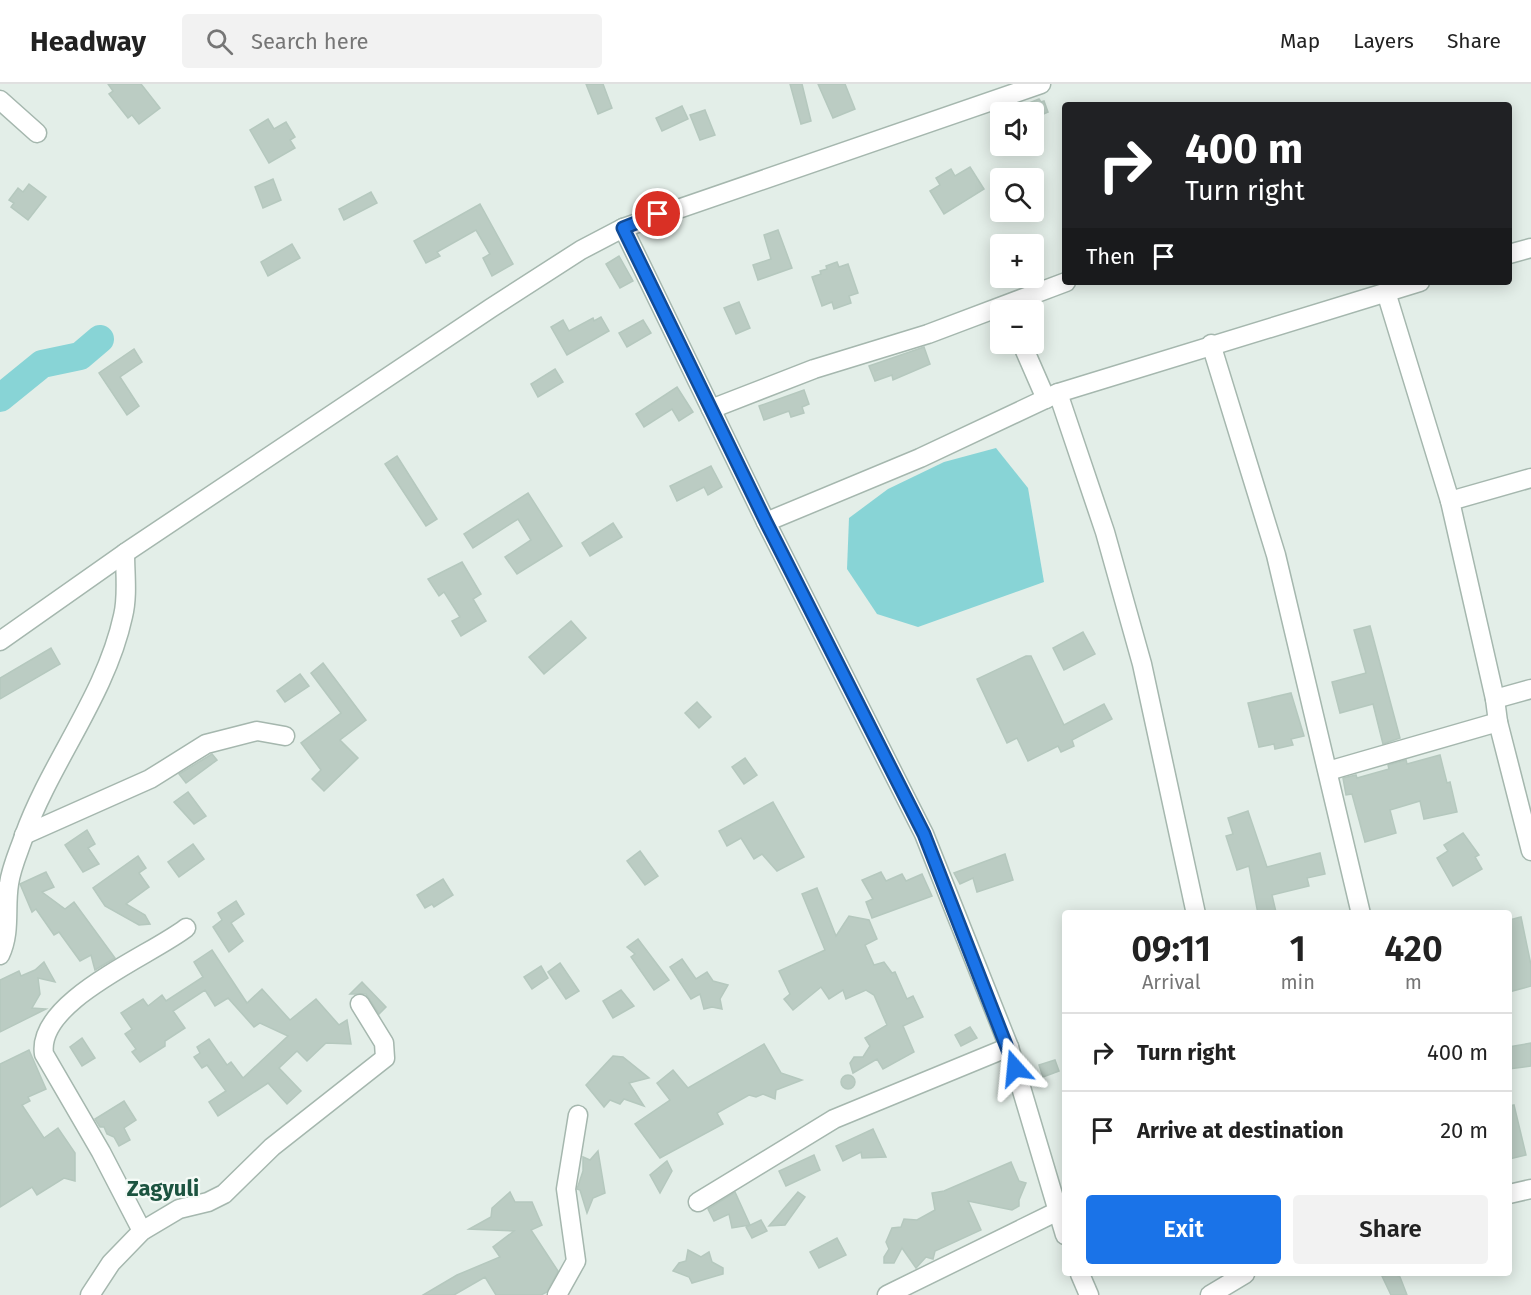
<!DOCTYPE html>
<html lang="en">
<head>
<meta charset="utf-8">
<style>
  body { margin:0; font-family:"Fira Sans",sans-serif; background:#f2f2f2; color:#222; height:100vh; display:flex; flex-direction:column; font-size:22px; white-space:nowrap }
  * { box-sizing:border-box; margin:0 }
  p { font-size:20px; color:#767676 }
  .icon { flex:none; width:33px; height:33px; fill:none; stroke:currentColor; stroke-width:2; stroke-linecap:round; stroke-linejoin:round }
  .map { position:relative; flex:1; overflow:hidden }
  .sheet { position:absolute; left:1062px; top:826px; width:450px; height:366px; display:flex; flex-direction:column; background:#fff; border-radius:6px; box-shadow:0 3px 15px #0003 }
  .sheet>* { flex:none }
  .top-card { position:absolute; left:1062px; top:18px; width:450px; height:183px; border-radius:6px; box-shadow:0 3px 15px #0003; background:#202124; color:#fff; overflow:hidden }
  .controls { position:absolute; left:990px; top:18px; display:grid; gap:12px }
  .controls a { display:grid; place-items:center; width:54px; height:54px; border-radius:6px; background:#fff; box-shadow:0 3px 15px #0003; font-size:30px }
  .pin { position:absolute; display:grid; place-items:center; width:51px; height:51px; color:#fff; margin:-26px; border:3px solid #fff; border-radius:50%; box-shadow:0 2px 6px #0007 }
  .me { position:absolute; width:66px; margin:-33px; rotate:342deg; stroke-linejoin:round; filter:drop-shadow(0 0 4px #0008) }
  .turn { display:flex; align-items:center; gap:21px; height:126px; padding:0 24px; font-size:27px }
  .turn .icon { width:78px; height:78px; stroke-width:2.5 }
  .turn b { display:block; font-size:42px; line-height:51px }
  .then { display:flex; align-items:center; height:57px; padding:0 24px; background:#0003; gap:12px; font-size:22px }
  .eta { display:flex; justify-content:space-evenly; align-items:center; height:102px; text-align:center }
  .eta b { font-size:36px; font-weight:600; line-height:42px }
  .button { display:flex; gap:12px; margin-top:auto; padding:12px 24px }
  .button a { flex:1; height:69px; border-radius:6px; background:#1a73e8; color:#fff; font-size:24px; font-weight:600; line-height:69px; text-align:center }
  .button a+a { background:#f2f2f2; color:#222 }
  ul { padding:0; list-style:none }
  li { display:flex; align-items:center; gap:18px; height:78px; padding:0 24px; border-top:2px solid #e0e0e0 }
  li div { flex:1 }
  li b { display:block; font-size:22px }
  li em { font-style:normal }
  header { display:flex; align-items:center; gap:36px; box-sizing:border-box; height:84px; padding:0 30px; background:#fff; border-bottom:2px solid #e0e0e0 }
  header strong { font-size:28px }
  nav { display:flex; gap:33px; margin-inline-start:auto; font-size:21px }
  .search { width:420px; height:54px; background:#f2f2f2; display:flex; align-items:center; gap:15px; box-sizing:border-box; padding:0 21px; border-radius:6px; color:#767676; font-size:22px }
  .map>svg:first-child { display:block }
  .water { fill:#88d4d6 }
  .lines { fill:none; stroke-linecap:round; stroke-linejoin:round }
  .river { stroke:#88d4d6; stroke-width:28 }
  .building { fill:#bbccc3; stroke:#b5c8be; stroke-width:1.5 }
  .minor-casing { stroke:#a5b7ae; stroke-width:21 }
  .minor { stroke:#fff; stroke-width:18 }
  .route-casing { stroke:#114b97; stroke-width:15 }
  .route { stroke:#1a73e8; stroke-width:10 }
  .labels { text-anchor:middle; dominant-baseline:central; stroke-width:4.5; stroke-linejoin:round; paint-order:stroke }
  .district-label { font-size:22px; font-weight:bold; fill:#1c5440; stroke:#f4faf6 }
</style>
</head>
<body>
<header>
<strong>Headway</strong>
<div class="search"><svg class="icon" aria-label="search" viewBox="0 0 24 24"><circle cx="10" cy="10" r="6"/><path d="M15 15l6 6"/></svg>Search here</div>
<nav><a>Map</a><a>Layers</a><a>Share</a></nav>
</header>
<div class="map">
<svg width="1531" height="1211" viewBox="0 0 1531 1211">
  <rect width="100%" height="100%" fill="#e3eee8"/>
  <polygon class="water" points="996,364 1028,404 1044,498 918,543 877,530 847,485 849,434 888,405 944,378"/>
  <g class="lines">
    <polyline class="river" points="0,314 42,280 80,272 100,255"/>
  </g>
  <g class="building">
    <polygon points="108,0 141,0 160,24 139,40 132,31 128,34 109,10 113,7"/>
    <polygon points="586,0 603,0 612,24 598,30"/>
    <polygon points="790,0 802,0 811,37 801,40"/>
    <polygon points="818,0 845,0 855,25 833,34"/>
    <polygon points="1039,15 1041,18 1044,17 1048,28 1034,34 1034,28 1007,28"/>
    <polygon points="682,22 688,35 662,47 656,34"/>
    <polygon points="705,26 715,51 700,56 690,31"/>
    <polygon points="268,35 274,45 286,38 295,53 290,56 295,64 269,79 250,46"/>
    <polygon points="970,83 984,105 944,130 930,107 940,101 936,94 951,85 955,92"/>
    <polygon points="273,95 281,116 263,124 255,103"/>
    <polygon points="29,100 46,113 28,136 11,123 14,119 9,116 18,104 23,108"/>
    <polygon points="371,108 377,119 344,136 339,125"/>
    <polygon points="480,120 513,180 492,192 483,174 490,170 476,146 437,168 440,172 426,179 414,157"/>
    <polygon points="778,146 792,184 758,196 753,181 771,175 764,151"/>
    <polygon points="292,160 300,174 268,192 261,178"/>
    <polygon points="619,172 633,197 620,204 606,180"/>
    <polygon points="837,178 839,183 848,180 858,209 849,212 851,219 834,225 832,218 822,222 812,193 821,190 820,187 827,185 826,182"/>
    <polygon points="739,218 750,244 736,250 724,224"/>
    <polygon points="601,233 609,247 567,271 551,243 563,236 569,247 593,234 594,237"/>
    <polygon points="643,236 651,249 627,263 619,249"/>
    <polygon points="924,263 930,280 893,296 892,291 875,297 869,282"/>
    <polygon points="134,265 142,278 120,293 139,322 127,331 99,289"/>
    <polygon points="555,285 563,298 538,313 531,300"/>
    <polygon points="677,303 693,328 679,337 672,325 644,343 636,330"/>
    <polygon points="804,306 809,320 802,323 804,329 791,333 789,327 764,336 759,322"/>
    <polygon points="397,372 437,435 426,442 385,380"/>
    <polygon points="711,382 722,403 708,411 704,403 677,417 670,402"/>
    <polygon points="528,409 562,462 517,490 505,473 531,456 518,435 473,464 464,450"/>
    <polygon points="613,439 622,453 590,472 582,459"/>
    <polygon points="462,478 481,510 473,515 486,537 461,552 452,537 460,533 444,508 439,512 428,495"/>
    <polygon points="571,537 586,554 544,590 529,573"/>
    <polygon points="1370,542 1400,654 1383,660 1373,620 1340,629 1332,598 1366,589 1354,546"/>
    <polygon points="1083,548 1095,570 1064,586 1053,564"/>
    <polygon points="51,564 60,580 0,615 0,594"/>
    <polygon points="1026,572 1031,572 1064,641 1104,620 1112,635 1072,656 1074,662 1061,668 1058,662 1028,677 1017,654 1007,659 977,595"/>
    <polygon points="323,579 366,636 340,656 358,674 324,707 312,695 321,686 301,659 341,629 311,589"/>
    <polygon points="300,590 309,602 285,618 277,607"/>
    <polygon points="1291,609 1304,652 1291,655 1293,661 1275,665 1274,660 1259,663 1248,619"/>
    <polygon points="697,618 711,633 699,644 685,629"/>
    <polygon points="212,670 217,676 186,699 179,690"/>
    <polygon points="1440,671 1447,699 1450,698 1457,728 1424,735 1420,717 1390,726 1396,749 1365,758 1352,710 1346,711 1343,694 1356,691 1357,694 1389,685 1388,681 1406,676 1407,680"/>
    <polygon points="745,674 757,691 744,700 732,683"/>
    <polygon points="188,708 206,732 194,740 174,718"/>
    <polygon points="773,718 804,773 777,787 762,770 754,775 741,754 727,762 719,747"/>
    <polygon points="1248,727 1267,783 1320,769 1325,790 1307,794 1309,802 1272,811 1276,828 1258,830 1249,782 1237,786 1226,752 1233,750 1228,734"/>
    <polygon points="87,746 95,760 88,764 99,780 83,788 65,761"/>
    <polygon points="1463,749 1479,771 1475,773 1482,785 1453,802 1437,774 1448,767 1444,761"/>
    <polygon points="193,760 204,775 179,793 168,778"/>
    <polygon points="640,767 658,792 645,801 627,777"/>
    <polygon points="1005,770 1013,796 977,808 973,794 960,800 954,789"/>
    <polygon points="138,772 146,784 139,789 149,803 126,820 145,831 150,840 139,841 105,822 93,804"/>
    <polygon points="46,788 54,803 42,808 65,825 74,818 115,874 95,886 91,871 80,877 59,848 54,851 36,825 32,828 20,800"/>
    <polygon points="881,788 886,797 902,790 906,797 922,790 932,812 872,834 866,818 873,815 862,796"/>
    <polygon points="443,795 453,811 434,823 432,820 425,824 417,811"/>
    <polygon points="817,804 836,852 849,832 869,836 877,855 865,861 874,881 884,878 892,889 895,888 907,915 913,912 923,933 903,942 914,968 883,985 877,975 853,989 850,979 854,973 863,973 870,962 865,954 887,941 874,911 866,906 846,915 843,906 829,915 821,903 793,926 784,915 790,910 779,887 825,866 802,810"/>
    <polygon points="236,817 244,830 231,839 243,857 229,868 213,843 222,836 218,829"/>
    <polygon points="1521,833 1531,881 1531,902 1509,908 1509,836"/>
    <polygon points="638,855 669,896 654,906 631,873 635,870 627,863"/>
    <polygon points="212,866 247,919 262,905 290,936 316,915 339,941 347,936 351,960 326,959 307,977 297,967 279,984 301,1007 287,1020 268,999 218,1032 209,1018 226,1007 207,981 202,984 194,973 200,969 197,963 209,955 227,981 231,978 243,994 288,952 260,939 254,943 228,914 215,922 205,906 173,927 185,944 165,957 165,962 140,978 132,968 136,965 125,950 132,945 121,929 143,915 148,922 162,911 166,917 203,893 194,878"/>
    <polygon points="682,875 696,895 707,888 713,897 728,901 720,915 722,925 712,923 704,925 700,910 691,915 670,883"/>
    <polygon points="44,878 55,898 38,894 40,910 32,924 46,925 0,948 0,896 19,887 21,892 35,886"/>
    <polygon points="560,879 579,907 566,915 548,888"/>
    <polygon points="541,882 548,894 532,905 524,893"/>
    <polygon points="362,898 386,923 379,930 366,910 350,910"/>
    <polygon points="621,906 634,922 613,934 603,917"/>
    <polygon points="970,943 977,954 961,962 955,951"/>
    <polygon points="82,954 95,974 82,982 70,963"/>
    <polygon points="1531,959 1531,982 1509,985 1509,963"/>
    <polygon points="764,960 781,989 802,996 776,1006 775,1015 763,1010 756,1013 749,1011 717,1029 723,1040 660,1074 635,1040 670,1016 657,999 673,986 688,1004"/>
    <polygon points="29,966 46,1005 28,1013 30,1017 22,1021 44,1054 58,1044 75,1069 75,1097 64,1094 37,1111 32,1103 0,1123 0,980"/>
    <polygon points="613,972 623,973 649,994 629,999 644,1022 624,1015 620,1020 610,1016 604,1023 586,1001"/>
    <polygon points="1055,976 1059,987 1043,993 1039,981"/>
    <circle cx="848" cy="998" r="7"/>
    <polygon points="124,1017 136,1036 124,1044 130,1056 119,1062 114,1053 107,1050 104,1043 100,1043 95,1035"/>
    <polygon points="1514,1021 1526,1071 1509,1075 1509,1022"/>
    <polygon points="873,1045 886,1073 862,1074 861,1068 843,1077 836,1062"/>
    <polygon points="598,1067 605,1109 593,1114 587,1129 580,1106 577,1105 583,1087 583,1073 590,1076"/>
    <polygon points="814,1071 820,1086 786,1102 779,1087"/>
    <polygon points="667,1077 672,1087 660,1109 650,1091"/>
    <polygon points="1011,1078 1019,1097 1026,1099 1019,1116 1019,1122 1012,1126 968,1117 981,1146 935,1167 933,1175 926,1173 916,1184 902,1164 894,1179 884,1179 884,1173 889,1165 886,1158 892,1144 901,1143 904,1135 917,1136 935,1126 932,1109 944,1107"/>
    <polygon points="510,1108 515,1118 532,1118 542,1141 531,1146 558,1187 547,1208 541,1211 496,1211 485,1193 454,1211 423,1211 457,1191 500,1173 493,1163 514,1147 469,1145 491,1133 492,1124"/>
    <polygon points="735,1108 750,1141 732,1144 729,1130 714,1137 708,1125"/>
    <polygon points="798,1108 805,1113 785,1141 769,1142"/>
    <polygon points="761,1136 767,1147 752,1154 746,1143"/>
    <polygon points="837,1154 846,1171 819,1184 810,1168"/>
    <polygon points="688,1166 701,1173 709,1168 712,1178 723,1184 723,1190 692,1199 689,1193 673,1187 679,1179 686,1177"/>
    <polygon points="1395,1190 1400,1193 1407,1211 1391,1211 1382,1192"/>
  </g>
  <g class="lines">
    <defs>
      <g id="minor">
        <polyline points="1041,0 623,144 766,438 924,750 1009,963 1065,1151"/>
        <polyline points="0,16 37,49"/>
        <polyline points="1509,170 1531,164"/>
        <polyline points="1386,208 1450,417 1495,615 1498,638 1531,767"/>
        <polyline points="1022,260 1046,315"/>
        <polyline points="1211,260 1276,471 1361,830"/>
        <polyline points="1058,309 1105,448 1142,580 1196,830"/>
        <polyline points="711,325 814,285 928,250 1066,198"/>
        <polyline points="1450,417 1531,394"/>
        <polyline points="766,438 920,374 1058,309 1420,198"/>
        <polyline points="0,557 125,469 491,224 581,166 623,144"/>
        <polyline points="1495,615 1531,605"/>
        <polyline points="1328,687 1498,638"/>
        <polyline points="24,751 150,695 206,660 257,647 285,652"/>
        <path d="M 0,871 C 11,848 5,824 9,800 C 11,784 19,767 24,752 C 51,677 106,611 123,532 C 128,512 125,490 125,469"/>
        <polyline points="1509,1110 1531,1105"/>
        <polyline points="698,1118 834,1035 1009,963"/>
        <path d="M 142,1147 L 101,1068 L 44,970 C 36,917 150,872 186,844"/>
        <polyline points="1080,1190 1089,1211"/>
        <polyline points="90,1211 111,1179 142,1147 179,1125 208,1118 224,1110 272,1063 385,974 384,959 360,920"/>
        <polyline points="557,1211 576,1177 566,1105 578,1031"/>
        <polyline points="887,1211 1056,1128"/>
        <polyline points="1210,1211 1245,1190"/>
      </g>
    </defs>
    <use href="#minor" class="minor-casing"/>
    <use href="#minor" class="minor"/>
  </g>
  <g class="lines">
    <defs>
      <polyline id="route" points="658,130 623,144 766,438 924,750 1015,984"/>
    </defs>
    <use href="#route" class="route-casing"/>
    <use href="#route" class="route"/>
  </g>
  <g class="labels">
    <g class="district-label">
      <text x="163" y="1104">Zagyuli</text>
    </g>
  </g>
</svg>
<div class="controls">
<a><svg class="icon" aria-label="sound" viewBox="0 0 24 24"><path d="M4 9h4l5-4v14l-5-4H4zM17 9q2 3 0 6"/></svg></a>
<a><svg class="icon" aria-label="search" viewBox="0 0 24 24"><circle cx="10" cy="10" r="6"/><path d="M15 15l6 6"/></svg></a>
<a>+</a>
<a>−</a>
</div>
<div class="pin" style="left:658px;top:130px;background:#d93025"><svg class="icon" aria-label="arrive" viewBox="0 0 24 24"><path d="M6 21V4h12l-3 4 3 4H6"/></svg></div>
<svg class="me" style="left:1015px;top:984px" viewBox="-20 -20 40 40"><path d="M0-17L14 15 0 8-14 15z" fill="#1a73e8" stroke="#fff" stroke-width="4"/></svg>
<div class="top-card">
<div class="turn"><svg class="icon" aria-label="right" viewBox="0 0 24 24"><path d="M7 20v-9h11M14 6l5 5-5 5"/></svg><div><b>400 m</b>Turn right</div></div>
<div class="then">Then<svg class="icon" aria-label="arrive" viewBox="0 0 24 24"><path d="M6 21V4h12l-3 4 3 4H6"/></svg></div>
</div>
<section class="sheet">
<div class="eta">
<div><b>09:11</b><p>Arrival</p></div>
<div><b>1</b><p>min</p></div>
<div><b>420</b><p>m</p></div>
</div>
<ul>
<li><svg class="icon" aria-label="right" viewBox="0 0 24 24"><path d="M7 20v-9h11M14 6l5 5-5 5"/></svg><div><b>Turn right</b></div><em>400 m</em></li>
<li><svg class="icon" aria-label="arrive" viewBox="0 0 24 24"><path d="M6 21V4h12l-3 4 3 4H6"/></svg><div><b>Arrive at destination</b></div><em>20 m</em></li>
</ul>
<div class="button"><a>Exit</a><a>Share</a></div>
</section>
</div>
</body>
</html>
